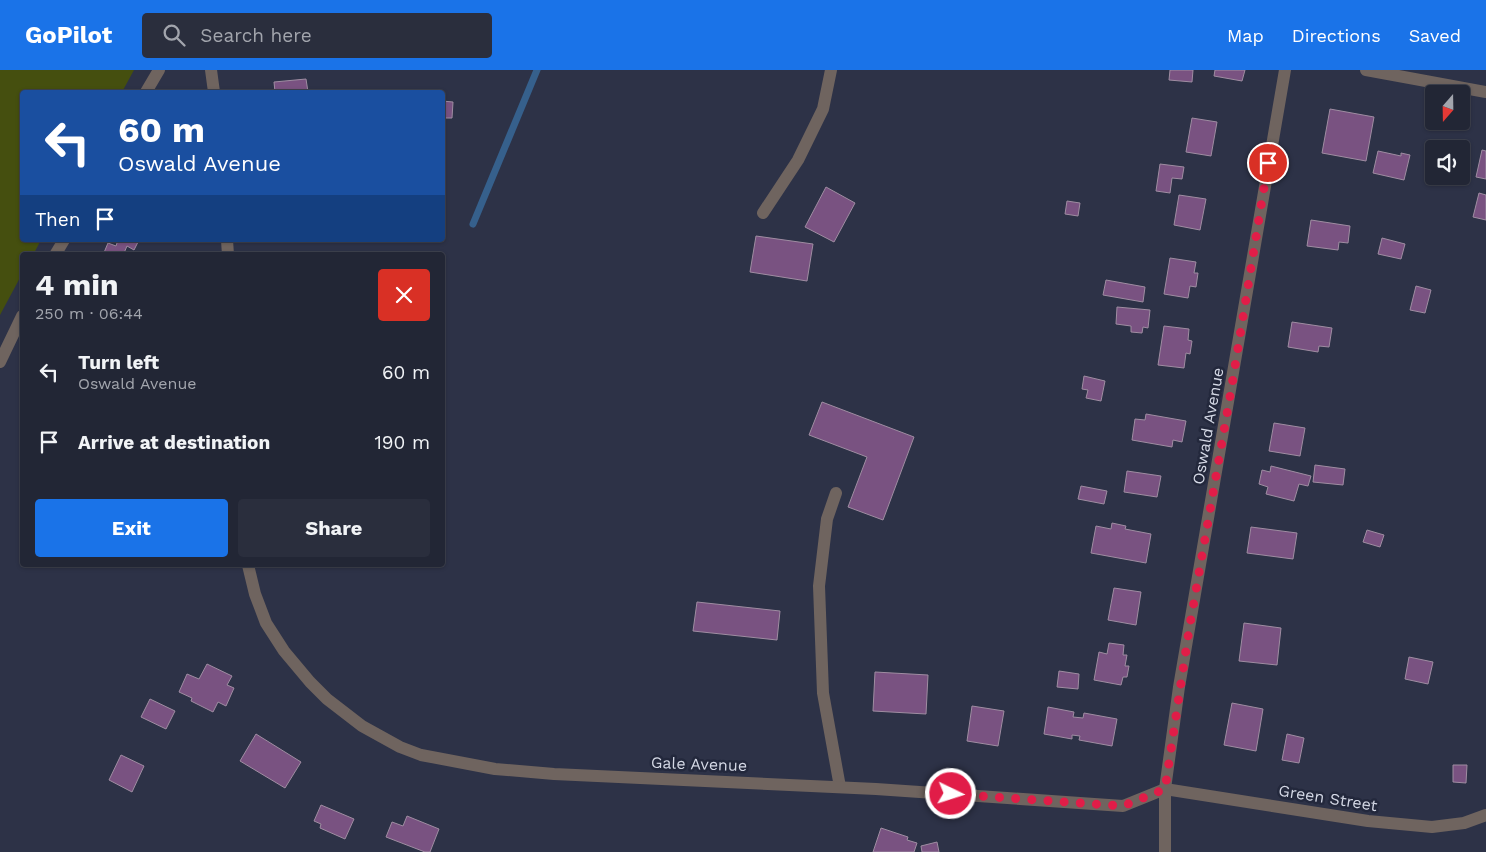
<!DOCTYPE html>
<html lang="en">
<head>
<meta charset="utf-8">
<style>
  body { margin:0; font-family:"Work Sans",sans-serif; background:#2a2e3d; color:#f1f3f6; height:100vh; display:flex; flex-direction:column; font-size:19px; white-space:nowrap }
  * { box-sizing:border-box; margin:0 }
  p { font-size:16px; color:#a2a5ad }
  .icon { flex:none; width:28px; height:28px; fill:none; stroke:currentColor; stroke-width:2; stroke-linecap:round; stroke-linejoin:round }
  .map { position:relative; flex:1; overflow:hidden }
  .sheet { position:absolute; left:20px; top:182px; width:425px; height:315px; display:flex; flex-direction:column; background:#222635; border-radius:5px; box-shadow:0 1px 4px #0004,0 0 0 1px #3f4350 }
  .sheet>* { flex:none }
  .guide { position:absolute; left:20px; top:20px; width:425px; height:152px; border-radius:5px; box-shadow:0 1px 4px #0004,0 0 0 1px #3f4350; background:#1a4fa0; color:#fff; overflow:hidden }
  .needle { width:32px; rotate:200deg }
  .controls { position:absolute; left:1425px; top:15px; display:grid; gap:10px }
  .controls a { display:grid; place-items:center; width:45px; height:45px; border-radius:5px; background:#222635; box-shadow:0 1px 4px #0004,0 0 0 1px #3f4350; font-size:25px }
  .pin { position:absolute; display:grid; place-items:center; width:42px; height:42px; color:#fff; margin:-21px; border:2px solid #fff; border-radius:50%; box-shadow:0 1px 5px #0007 }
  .me { position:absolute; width:55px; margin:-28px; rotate:94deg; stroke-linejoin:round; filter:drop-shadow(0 0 4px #0008) }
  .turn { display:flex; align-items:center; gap:18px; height:105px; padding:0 15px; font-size:22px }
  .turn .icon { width:65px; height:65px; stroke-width:2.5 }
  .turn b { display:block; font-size:35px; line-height:42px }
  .then { display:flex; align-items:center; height:48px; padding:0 15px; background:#0003; gap:10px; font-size:19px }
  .round { display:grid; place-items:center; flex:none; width:52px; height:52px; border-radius:5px; background:#2a2e3d }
  .headline { display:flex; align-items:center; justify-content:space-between; height:85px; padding:0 15px }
  h1 { font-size:30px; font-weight:700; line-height:38px }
  .primary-button { display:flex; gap:10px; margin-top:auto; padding:10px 15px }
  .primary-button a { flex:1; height:58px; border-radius:5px; background:#1a73e8; color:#fff; font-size:20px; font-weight:700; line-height:58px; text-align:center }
  .primary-button a+a { background:#2a2e3d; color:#f1f3f6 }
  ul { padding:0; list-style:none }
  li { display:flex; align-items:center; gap:15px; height:70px; padding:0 15px }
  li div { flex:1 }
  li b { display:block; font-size:19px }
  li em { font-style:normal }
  header { display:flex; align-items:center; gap:30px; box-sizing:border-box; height:70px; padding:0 25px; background:#1a73e8; color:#fff }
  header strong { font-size:24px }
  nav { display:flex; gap:28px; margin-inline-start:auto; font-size:18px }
  .search { width:350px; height:45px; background:#2a2e3d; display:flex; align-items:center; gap:12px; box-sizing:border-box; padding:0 18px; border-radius:5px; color:#a2a5ad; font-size:19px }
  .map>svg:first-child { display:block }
  .green { fill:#454f0f }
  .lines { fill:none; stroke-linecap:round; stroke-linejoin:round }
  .stream { stroke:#36608c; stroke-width:7 }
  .building { fill:#795281; stroke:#9f8da2 }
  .service { stroke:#6f645f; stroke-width:12 }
  .minor { stroke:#6f645f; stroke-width:12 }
  .route { stroke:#e11d48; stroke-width:9; stroke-dasharray:0 16.2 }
  .labels { text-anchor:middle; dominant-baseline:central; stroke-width:5; stroke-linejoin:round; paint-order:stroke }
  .street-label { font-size:16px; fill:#d4d8e5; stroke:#23283c }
</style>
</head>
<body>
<header>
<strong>GoPilot</strong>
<div class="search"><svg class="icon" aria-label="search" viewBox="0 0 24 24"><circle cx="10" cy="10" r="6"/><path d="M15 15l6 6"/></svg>Search here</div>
<nav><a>Map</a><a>Directions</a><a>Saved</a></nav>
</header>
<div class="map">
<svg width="1486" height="782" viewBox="0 0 1486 782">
  <rect width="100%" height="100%" fill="#2d3247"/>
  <polygon class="green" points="0,0 134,0 122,22 22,22 22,170 41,170 33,185 22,185 22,204 0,245"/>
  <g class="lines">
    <polyline class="stream" points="473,154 537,0"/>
  </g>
  <g class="building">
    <polygon points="1170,0 1193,0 1192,12 1169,10"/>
    <polygon points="1215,0 1245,0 1242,11 1214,6"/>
    <polygon points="306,9 308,22 275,22 274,12"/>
    <polygon points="442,31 453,32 452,48 442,48"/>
    <polygon points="1330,39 1374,47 1366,91 1322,83"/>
    <polygon points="1192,48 1217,52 1211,86 1186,82"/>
    <polygon points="1482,80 1486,81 1486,109 1476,107"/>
    <polygon points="1378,81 1401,86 1401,83 1410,85 1404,110 1373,103"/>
    <polygon points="1160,94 1184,97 1182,109 1172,108 1170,123 1156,121"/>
    <polygon points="826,117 855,133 834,172 805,157"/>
    <polygon points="1479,123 1486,125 1486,150 1473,147"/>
    <polygon points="1179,125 1206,129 1200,160 1174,155"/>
    <polygon points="1067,131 1080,133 1078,146 1065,144"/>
    <polygon points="1311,150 1350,156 1348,173 1339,172 1338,180 1307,176"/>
    <polygon points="756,166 813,174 807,211 750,202"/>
    <polygon points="1382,168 1405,174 1401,189 1378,184"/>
    <polygon points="118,170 139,170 134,180 127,176 124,183 129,185 103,185 108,173 116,176"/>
    <polygon points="1170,188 1196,192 1194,203 1198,203 1196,217 1190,216 1188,228 1164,224"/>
    <polygon points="1106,210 1145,217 1143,232 1103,225"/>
    <polygon points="1416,216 1431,220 1425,243 1410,240"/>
    <polygon points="1117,237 1150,240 1148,258 1143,257 1142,263 1131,262 1131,256 1116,254"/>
    <polygon points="1292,252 1332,258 1329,277 1319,276 1318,282 1288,277"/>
    <polygon points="1164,256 1189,259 1188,270 1192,271 1190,284 1186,283 1184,298 1158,295"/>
    <polygon points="1084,306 1105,311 1101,331 1086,328 1088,320 1082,319"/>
    <polygon points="822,332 914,367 883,450 848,437 867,387 809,365"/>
    <polygon points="1146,344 1186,351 1182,372 1173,370 1172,377 1132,370 1135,349 1145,350"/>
    <polygon points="1274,353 1305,358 1300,386 1269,381"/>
    <polygon points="1315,395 1345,399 1343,415 1313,412"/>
    <polygon points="1271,396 1311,406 1308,416 1299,414 1294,431 1266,424 1268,417 1259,414 1262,400 1270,402"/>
    <polygon points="1127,401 1161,406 1157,427 1124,422"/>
    <polygon points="1081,416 1107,421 1104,434 1078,429"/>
    <polygon points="1112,453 1126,456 1125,459 1151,464 1146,493 1091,483 1096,456 1111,459"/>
    <polygon points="1251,457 1297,463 1293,489 1247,483"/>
    <polygon points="1367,460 1384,465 1380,477 1363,472"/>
    <polygon points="1114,518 1141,522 1136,555 1108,550"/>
    <polygon points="697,532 780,541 777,570 693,561"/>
    <polygon points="1244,553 1281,558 1277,595 1239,591"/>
    <polygon points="1109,573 1124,575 1123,585 1127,585 1125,596 1129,596 1127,607 1123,607 1121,615 1094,610 1099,582 1107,584"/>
    <polygon points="1409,587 1433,592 1428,614 1405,609"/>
    <polygon points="207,594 232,606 227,615 234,618 226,636 218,632 213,642 191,631 192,628 179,622 187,604 199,609"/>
    <polygon points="1059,601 1079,604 1078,619 1057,617"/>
    <polygon points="875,602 928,605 926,644 873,641"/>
    <polygon points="150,629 175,641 166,659 141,647"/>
    <polygon points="1232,633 1263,639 1256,681 1224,675"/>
    <polygon points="972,636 1004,641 998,676 967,671"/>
    <polygon points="1048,637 1074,642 1073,647 1083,648 1084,643 1117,649 1112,676 1079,670 1080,666 1072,665 1072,669 1044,664"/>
    <polygon points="256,664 301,692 285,718 240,691"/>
    <polygon points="1287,664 1304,668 1299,693 1282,690"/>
    <polygon points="121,685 144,696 132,722 109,710"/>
    <polygon points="1453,695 1467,695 1466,713 1453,712"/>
    <polygon points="321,735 354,749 345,769 320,758 321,754 314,751"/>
    <polygon points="407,746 439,759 430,782 425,782 386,767 392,752 403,756"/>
    <polygon points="881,758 908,767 907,770 917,773 914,782 873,782"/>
    <polygon points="937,772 939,782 922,782 921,776"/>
  </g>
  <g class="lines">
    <g class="service">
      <polyline points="763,143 798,90 823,39 831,0"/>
      <polyline points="836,423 827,449 819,516 823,623 840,717"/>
    </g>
    <g class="minor">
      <polyline points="211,0 214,22"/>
      <polyline points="1366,0 1486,22"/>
      <polyline points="146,22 159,0"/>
      <polyline points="227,170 228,185"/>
      <polyline points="55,185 64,170"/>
      <polyline points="0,292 22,246"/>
      <polyline points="248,495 255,524 266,553 284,581 310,612 327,629 362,656 400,677 421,685 495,699 554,704 876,719 1123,736 1165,719"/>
      <polyline points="1165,719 1368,751 1432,757 1464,753 1486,745"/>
      <polyline points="1165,782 1165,719 1179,617 1285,0"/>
    </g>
  </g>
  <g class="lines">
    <polyline class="route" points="951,724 1123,736 1165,719 1189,560 1232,315 1268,93"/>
  </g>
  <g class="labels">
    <g class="street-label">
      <text transform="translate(1208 356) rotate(-80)">Oswald Avenue</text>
      <text transform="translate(699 694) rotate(2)">Gale Avenue</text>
      <text transform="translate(1328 728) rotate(9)">Green Street</text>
    </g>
  </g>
</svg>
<div class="controls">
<a><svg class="needle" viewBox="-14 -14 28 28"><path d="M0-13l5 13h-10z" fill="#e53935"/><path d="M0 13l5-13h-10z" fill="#a2a5ad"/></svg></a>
<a><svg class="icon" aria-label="sound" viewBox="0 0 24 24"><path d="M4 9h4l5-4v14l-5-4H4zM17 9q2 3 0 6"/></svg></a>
</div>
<div class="pin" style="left:1268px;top:93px;background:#d93025"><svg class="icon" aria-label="arrive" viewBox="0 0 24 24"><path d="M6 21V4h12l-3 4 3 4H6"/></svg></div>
<svg class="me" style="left:951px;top:724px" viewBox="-20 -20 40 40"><circle r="17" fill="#e11d48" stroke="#fff" stroke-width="3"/><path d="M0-11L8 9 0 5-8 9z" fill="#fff"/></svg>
<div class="guide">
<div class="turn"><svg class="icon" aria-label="left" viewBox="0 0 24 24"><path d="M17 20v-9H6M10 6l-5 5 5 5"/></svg><div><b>60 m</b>Oswald Avenue</div></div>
<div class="then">Then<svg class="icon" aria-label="arrive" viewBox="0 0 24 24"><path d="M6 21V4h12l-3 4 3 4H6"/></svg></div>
</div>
<section class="sheet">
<div class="headline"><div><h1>4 min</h1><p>250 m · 06:44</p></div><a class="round" style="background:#d93025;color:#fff"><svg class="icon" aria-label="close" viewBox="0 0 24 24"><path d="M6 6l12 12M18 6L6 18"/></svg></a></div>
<ul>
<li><svg class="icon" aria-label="left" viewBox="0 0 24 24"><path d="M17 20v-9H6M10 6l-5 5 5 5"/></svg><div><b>Turn left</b><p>Oswald Avenue</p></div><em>60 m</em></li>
<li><svg class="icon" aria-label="arrive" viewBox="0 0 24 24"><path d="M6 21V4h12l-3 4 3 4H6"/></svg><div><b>Arrive at destination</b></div><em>190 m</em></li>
</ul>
<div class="primary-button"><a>Exit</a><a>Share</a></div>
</section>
</div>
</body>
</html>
